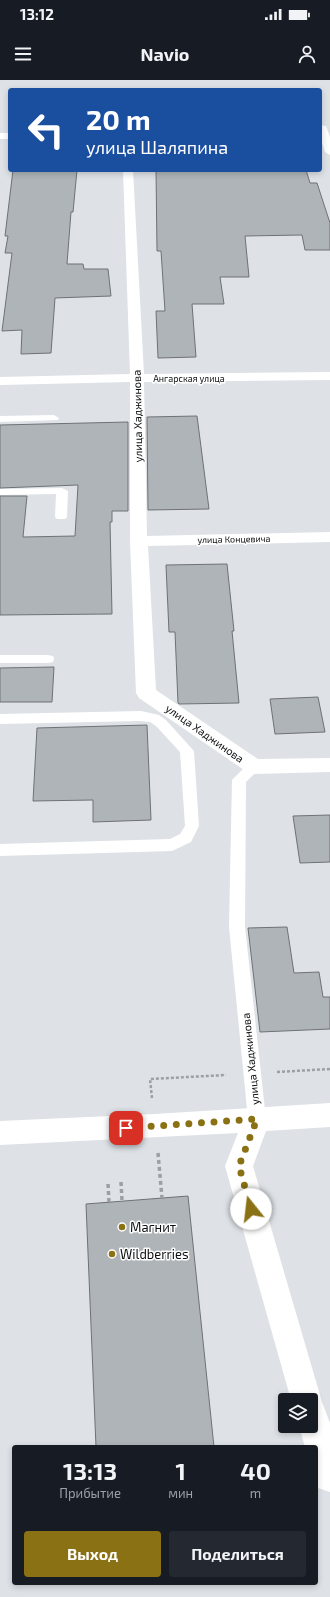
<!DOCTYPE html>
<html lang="ru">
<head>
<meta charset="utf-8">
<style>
  body { margin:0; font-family:"Exo 2",sans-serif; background:#242831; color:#f1f3f6; height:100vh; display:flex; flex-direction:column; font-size:15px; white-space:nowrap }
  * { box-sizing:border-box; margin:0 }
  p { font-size:13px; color:#9ea1a6 }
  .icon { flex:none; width:22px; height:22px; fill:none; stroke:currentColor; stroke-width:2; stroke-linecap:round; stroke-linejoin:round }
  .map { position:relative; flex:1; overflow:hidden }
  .drawer { position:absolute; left:12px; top:1365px; width:306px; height:140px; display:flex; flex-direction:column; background:#171b24; border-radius:4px; box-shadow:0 2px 6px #0003 }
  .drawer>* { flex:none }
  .banner { position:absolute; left:8px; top:8px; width:314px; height:84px; border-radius:4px; box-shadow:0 2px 6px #0003; background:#1a4fa0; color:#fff; overflow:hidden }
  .fabs { position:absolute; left:278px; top:1313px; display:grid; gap:8px }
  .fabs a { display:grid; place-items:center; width:40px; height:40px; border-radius:4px; background:#171b24; box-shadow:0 2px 6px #0003; font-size:20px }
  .pin { position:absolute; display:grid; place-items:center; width:34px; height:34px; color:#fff; margin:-17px; border-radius:8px; box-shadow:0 2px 6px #0006 }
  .me { position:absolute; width:44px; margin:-22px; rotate:344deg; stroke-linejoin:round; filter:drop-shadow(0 0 3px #0008) }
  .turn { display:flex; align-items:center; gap:14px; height:84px; padding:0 12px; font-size:18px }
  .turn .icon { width:52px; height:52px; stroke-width:2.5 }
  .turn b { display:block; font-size:28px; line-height:34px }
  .eta { display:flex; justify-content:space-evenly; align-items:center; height:68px; text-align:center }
  .eta b { font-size:24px; font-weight:700; line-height:28px }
  .action { display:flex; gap:8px; margin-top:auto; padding:8px 12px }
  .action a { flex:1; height:46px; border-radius:4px; background:#8a7114; color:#fff; font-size:16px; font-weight:700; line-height:46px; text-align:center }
  .action a+a { background:#242831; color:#f1f3f6 }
  .status { display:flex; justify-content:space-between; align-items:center; height:28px; padding:0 20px; background:#171b24; direction:ltr }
  .status svg { height:11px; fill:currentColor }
  header { display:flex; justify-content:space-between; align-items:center; height:52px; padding:0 12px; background:#171b24; font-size:18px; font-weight:700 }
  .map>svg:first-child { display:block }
  .building { fill:#afb4b8; stroke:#6e7276 }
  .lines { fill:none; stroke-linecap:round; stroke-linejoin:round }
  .path-far1 { stroke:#9da0a3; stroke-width:2.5; stroke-dasharray:3 2; stroke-linecap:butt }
  .path { stroke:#9da0a3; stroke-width:3.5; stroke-dasharray:4 3; stroke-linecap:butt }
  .service { fill:#fff; fill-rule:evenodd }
  .minor { fill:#fff; fill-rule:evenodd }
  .route { stroke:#8a7114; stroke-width:7; stroke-dasharray:0 12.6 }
  .poi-dot { fill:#8a7114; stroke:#fff; stroke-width:1.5 }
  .labels { text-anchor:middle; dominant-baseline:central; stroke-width:3; stroke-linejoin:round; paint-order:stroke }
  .far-street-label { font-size:9px; fill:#0d0e10; stroke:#fff }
  .street-label { font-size:11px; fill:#0d0e10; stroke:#fff }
  .near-poi-label { font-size:13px; fill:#0d0e10; stroke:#fff; text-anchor:start }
</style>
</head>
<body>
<div class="status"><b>13:12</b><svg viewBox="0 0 49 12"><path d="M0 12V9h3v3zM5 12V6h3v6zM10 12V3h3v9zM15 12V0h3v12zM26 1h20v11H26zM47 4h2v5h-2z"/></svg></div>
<header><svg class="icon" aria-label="menu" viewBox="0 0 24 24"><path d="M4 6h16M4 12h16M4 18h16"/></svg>Navio<svg class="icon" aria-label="person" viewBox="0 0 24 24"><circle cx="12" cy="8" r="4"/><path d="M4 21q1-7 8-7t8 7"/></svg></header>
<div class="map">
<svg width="330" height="1517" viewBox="0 0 330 1517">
  <rect width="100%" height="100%" fill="#dee2e6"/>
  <g class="building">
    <polygon points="13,90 77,90 73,132 71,132 67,184 83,184 84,189 108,189 111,216 55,218 51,273 21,274 22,250 2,251 12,173 5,173 8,156 5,156"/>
    <polygon points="156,90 306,90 310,103 317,103 330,143 330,170 305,170 302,155 245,156 249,197 220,197 224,224 192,224 196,277 158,278 156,231 165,231 161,171 157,171"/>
    <polygon points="197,336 209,429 148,430 147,337"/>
    <polygon points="128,342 128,431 112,431 112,442 110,442 112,534 0,535 0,416 27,416 23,457 75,456 78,405 0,408 0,345"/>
    <polygon points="227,484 234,551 232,551 239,623 179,624 178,623 175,552 169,552 166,485"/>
    <polygon points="54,587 52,622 0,622 0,588"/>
    <polygon points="318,617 325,652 275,654 270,619"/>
    <polygon points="147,645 151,740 93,742 93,720 33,721 37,648"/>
    <polygon points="330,735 330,782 300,783 293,736"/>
    <polygon points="287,847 294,893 319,892 323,917 330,917 330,949 260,952 248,848"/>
    <polygon points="188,1116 214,1367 96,1367 86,1124"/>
  </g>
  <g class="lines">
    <g class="path-far1">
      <polyline points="277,992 330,989"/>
      <polyline points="152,1018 150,999 226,995"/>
    </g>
    <g class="path">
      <polyline points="158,1073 162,1118"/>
      <polyline points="121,1102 122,1121"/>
      <polyline points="108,1104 109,1122"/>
    </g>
    <g class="service">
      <polygon points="54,335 59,338 58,340 0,342 0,336"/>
      <polygon points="62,408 68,411 67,437 65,439 57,439 55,437 56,414 0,415 0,409"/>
      <polygon points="0,575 48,575 53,576 54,579 53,582 48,583 0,583"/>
      <polygon points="141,631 159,635 166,640 194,671 199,746 191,762 172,771 0,776 0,764 170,759 180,754 185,746 180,672 156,646 150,642 141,641 0,644 0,634"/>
      <polygon points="254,682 259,683 261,687 246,702 245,847 266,1039 263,1045 257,1047 251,1045 248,1039 229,847 232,700 249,683"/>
    </g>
    <g class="minor">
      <polygon points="320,45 326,46 330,57 330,75 325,72 320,57"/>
      <rect x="0" y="53" width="10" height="6"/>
      <polygon points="123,90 133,90 144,294 330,292 330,300 144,302 147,456 330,452 330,462 148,466 156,610 258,679 330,678 330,692 254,694 247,692 139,618 136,613 130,461 130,302 0,305 0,297 130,294"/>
      <polygon points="330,1023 330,1047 266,1051 253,1086 322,1322 330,1343 330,1412 318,1408 316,1402 316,1367 305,1367 299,1346 311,1346 311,1320 291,1320 225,1086 238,1053 0,1065 0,1041 155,1034"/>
    </g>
  </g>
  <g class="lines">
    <polyline class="route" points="126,1048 257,1039 239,1086 251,1129"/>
  </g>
  <g class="poi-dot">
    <circle cx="122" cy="1147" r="4"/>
    <circle cx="112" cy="1174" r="4"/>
  </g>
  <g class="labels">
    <g class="far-street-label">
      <text x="189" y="298">Ангарская улица</text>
      <text transform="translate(234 459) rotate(-1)">улица Концевича</text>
    </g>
    <g class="street-label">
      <text transform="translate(137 336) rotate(-91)">улица Хаджинова</text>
      <text transform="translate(205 653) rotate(35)">улица Хаджинова</text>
      <text transform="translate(250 979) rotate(-96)">улица Хаджинова</text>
    </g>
    <g class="near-poi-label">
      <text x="130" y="1147">Магнит</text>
      <text x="120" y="1174">Wildberries</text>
    </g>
  </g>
</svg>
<div class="fabs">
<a><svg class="icon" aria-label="layers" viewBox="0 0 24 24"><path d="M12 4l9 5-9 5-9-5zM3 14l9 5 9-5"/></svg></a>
</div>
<div class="pin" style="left:126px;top:1048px;background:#d93025"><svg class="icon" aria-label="arrive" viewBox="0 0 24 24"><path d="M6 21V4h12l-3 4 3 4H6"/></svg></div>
<svg class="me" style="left:251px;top:1129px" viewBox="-20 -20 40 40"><circle r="19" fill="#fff"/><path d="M0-13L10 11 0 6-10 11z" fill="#8a7114"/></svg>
<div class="banner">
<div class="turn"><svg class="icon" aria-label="left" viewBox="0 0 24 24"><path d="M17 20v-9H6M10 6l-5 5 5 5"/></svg><div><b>20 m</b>улица Шаляпина</div></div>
</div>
<section class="drawer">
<div class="eta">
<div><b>13:13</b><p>Прибытие</p></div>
<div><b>1</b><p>мин</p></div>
<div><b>40</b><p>m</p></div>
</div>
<div class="action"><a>Выход</a><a>Поделиться</a></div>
</section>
</div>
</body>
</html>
